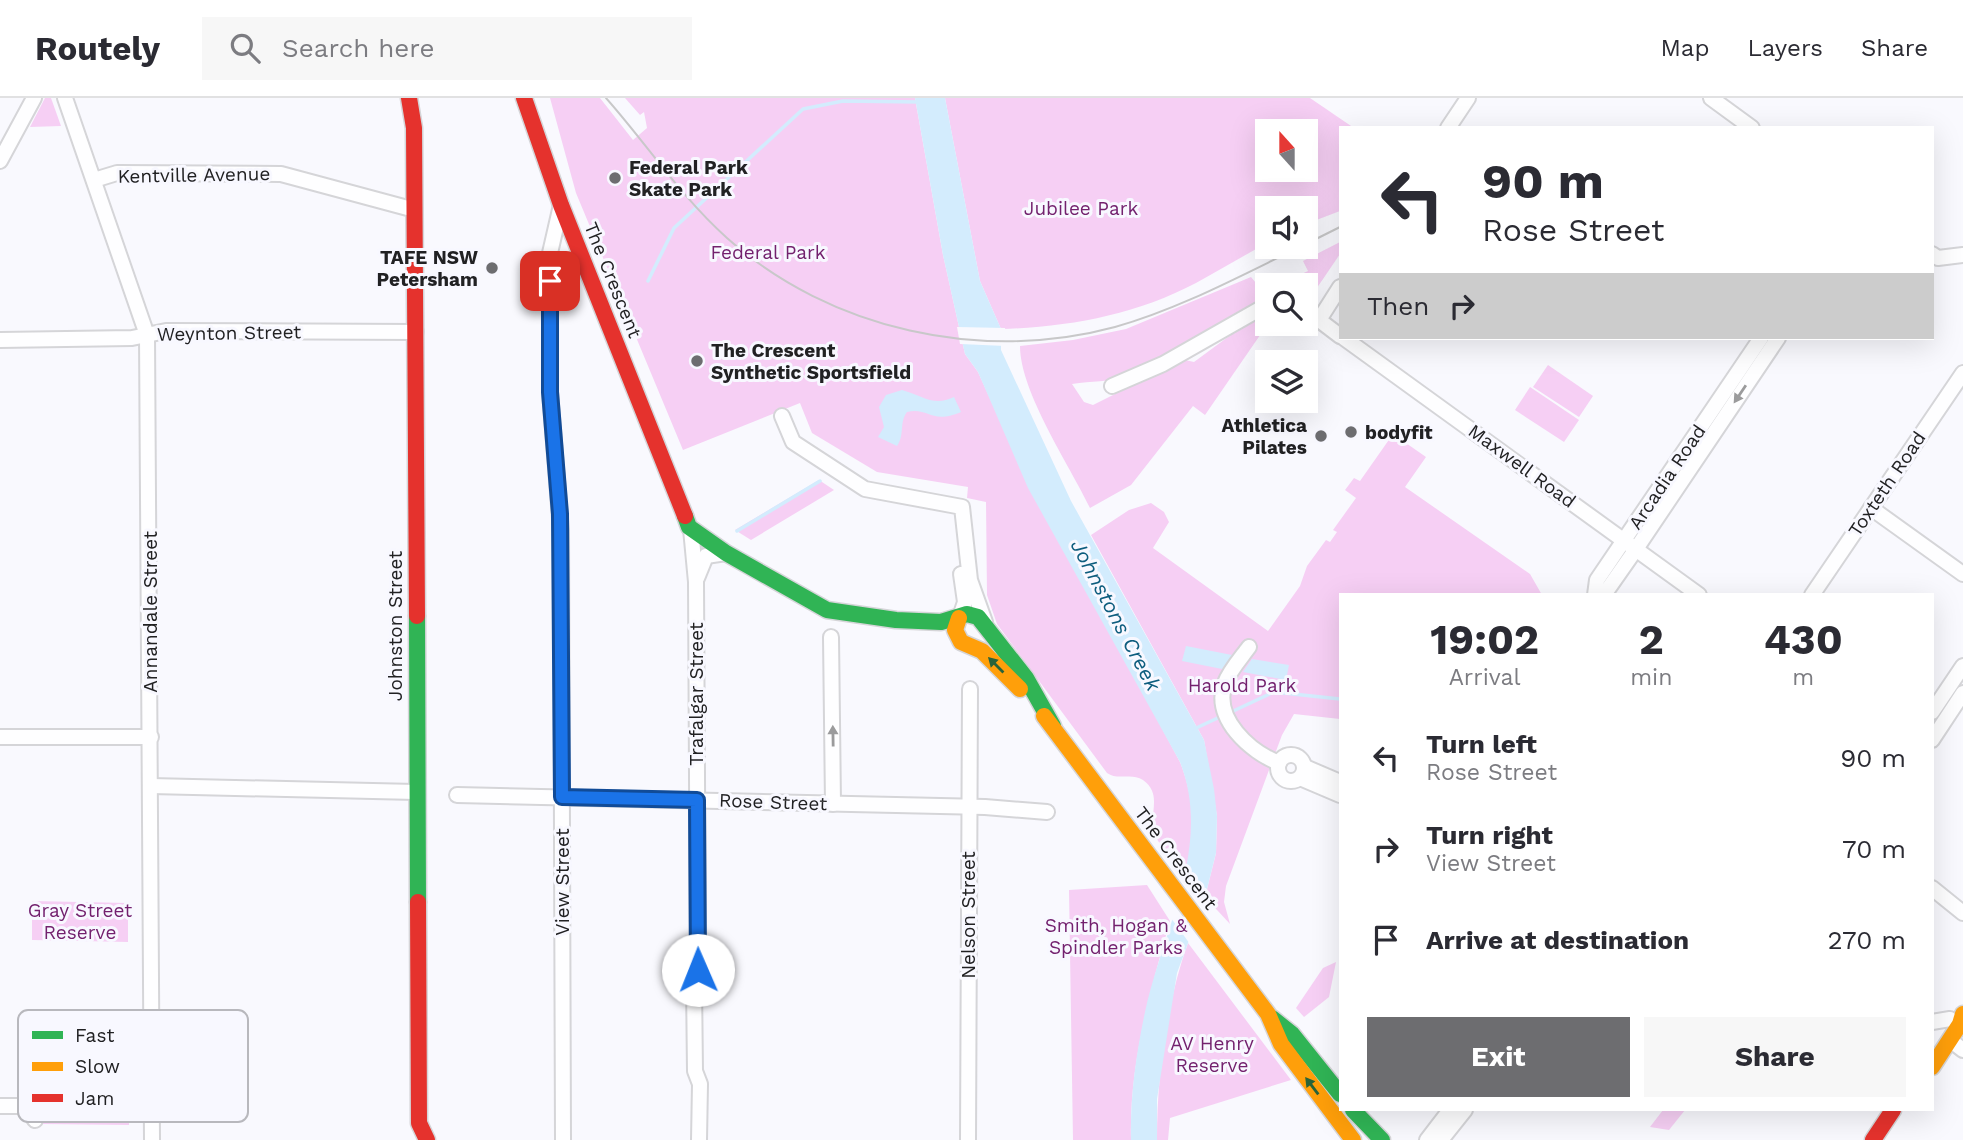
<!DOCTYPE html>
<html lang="en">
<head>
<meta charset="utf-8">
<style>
  body { margin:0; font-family:"Work Sans",sans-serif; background:#f7f7f7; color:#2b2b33; height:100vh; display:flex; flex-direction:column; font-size:26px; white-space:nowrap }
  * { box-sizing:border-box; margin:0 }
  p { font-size:23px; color:#7c7c81 }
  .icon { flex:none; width:38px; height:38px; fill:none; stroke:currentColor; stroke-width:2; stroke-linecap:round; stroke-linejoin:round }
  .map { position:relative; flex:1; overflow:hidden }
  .sheet { position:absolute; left:1339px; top:495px; width:595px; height:518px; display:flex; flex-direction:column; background:#fff; border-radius:0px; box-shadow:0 7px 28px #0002 }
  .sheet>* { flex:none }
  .hud { position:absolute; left:1339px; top:28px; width:595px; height:214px; border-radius:0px; box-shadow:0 7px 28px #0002; background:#fff; color:#2b2b33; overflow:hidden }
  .needle { width:46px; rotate:339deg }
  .controls { position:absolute; left:1255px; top:21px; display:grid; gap:14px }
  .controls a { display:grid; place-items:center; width:63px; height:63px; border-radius:0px; background:#fff; box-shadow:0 7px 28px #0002; font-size:35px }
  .pin { position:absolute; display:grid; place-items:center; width:60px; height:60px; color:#fff; margin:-30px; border-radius:14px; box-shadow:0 4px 10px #0006 }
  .me { position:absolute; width:77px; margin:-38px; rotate:359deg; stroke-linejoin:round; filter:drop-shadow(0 0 5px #0008) }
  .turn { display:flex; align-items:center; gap:24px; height:147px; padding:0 28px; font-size:32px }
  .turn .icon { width:91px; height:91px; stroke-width:2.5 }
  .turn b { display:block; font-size:49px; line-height:60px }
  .then { display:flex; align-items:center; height:66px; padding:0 28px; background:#0003; gap:14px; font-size:26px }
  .eta { display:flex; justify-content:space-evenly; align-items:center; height:119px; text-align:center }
  .eta b { font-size:42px; font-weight:700; line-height:49px }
  .cta { display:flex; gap:14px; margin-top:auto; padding:14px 28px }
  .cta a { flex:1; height:80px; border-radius:0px; background:#6d6d70; color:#fff; font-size:28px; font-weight:700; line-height:80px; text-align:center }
  .cta a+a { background:#f7f7f7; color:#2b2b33 }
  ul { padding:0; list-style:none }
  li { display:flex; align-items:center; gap:21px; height:91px; padding:0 28px }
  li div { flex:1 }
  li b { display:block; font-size:26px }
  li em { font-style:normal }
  header { display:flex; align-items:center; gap:42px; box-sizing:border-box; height:98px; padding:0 35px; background:#fff; border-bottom:2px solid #e1e1e2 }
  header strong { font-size:33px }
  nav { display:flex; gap:38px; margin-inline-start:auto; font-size:24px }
  .search { width:490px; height:63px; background:#f7f7f7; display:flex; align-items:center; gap:18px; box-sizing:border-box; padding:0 24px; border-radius:0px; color:#7c7c81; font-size:26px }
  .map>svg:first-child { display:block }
  .green { fill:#f6cff4; fill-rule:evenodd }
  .water { fill:#d3ecfd }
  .pier { fill:#f9f9fe }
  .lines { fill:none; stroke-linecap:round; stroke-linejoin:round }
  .stream { stroke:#d3ecfd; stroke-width:3.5 }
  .street-casing { stroke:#d5d5d8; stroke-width:18 }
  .fast-casing { stroke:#d5d5d8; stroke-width:19 }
  .slow-casing { stroke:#d5d5d8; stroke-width:19 }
  .jam-casing { stroke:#d5d5d8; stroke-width:19 }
  .street { stroke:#fefeff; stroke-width:14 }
  .fast { stroke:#30b455; stroke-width:16 }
  .slow { stroke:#ff9f0a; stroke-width:16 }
  .jam { stroke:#e5322d; stroke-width:16 }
  .tram { stroke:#c8c8c9; stroke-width:2 }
  .oneway { fill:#9b9b9c }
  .oneway2 { fill:#28633a }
  .route-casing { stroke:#114b97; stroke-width:18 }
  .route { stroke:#1a73e8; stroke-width:12 }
  .poi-dot { fill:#6d6d70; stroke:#f8f8ff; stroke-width:2.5 }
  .labels { text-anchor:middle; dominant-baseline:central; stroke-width:6; stroke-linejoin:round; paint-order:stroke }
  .poi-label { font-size:19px; font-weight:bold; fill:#212123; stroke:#f8f8ff; text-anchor:start }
  .street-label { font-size:19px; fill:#212123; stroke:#f8f8ff }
  .park-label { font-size:19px; fill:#73216e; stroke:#f8f8ff }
  .water-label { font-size:21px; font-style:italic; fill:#0e5d7e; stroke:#f8f8ff }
  .key { fill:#f8f8ff; stroke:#b8b8bd; stroke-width:2 }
  .key-label { font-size:19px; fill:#212123 }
</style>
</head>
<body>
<header>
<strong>Routely</strong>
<div class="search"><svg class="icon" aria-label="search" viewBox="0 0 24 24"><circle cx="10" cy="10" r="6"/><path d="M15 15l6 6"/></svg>Search here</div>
<nav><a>Map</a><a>Layers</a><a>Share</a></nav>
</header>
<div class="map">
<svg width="1963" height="1042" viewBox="0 0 1963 1042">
  <rect width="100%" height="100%" fill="#f9f9fe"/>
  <g class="green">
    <polygon points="45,0 51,0 61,28 30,29"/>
    <path d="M 550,0 L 600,0 L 633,42 L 647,30 L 644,14 L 640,17 L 625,0 L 915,0 L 943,157 L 965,256 L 978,274 L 1016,358 L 1180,664 C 1195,702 1196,738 1184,777 C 1176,765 1161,751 1155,737 C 1147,718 1164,697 1143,682 C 1131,674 1118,683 1107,675 L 997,526 L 987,497 L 986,404 L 967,400 L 968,389 L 877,374 L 812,335 L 800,305 L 683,352 L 576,95 Z"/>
    <path d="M 945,0 L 1310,0 L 1354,30 L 1340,30 L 1340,113 L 1306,126 L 1306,110 L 1267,110 L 1267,145 C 1243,158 1220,172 1196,185 C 1135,217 1069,229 1001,231 L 980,183 ZM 1267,33 L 1306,33 L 1306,72 L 1267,72 Z"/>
    <polygon points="1340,144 1340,156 1306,206 1306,187 1278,187 1308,173 1303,163"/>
    <path d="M 1251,179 L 1260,190 L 1264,205 L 1128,278 C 1108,284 1092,283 1072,286 L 1084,304 L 1093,307 L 1117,295 L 1116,289 L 1167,273 L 1185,262 L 1194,264 L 1262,214 L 1267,227 L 1205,317 L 1193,308 L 1131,387 L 1090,410 C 1069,366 1020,294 1020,248 L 1073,242 L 1126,231 Z"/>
    <polygon points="1548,267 1593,298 1579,319 1533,289"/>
    <polygon points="1530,289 1579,322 1564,344 1515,312"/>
    <polygon points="1393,336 1426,359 1405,389 1530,476 1542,497 1340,497 1340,621 1294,616 1282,637 1226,788 1224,804 1230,826 1205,799 1216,755 1217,718 1204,642 1091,437 1129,412 1151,405 1164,414 1169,424 1153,450 1268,533 1300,488 1307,468 1326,442 1330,444 1337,434 1333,432 1356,400 1345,392 1354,380 1360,383"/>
    <polygon points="819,382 834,392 751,442 735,432"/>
    <path d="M 1147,787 L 1170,823 C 1150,894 1129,967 1131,1042 L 1073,1042 L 1069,792 Z"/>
    <polygon points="32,803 128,805 128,844 32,842"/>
    <path d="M 1188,845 L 1291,982 L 1170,1020 L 1168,1042 L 1157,1042 C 1157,977 1166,906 1188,845 Z"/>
    <polygon points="1336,864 1329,899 1304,919 1296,910 1323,870"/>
    <polygon points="29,987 129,989 129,1027 41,1026 41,1019 29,1007"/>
    <polygon points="1663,1012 1685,1012 1669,1032 1650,1029"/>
  </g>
  <g class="water">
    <path d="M 915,0 L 945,0 L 980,183 L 1001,231 L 1001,252 L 1071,403 L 1204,642 L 1214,691 L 1217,718 L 1216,755 L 1205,799 L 1177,875 L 1157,1001 L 1157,1042 L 1131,1042 C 1130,999 1136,956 1145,914 C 1163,831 1213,748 1180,664 L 1028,390 L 978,274 L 965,256 L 943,157 Z"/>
    <path d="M 902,292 C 923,298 934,309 954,299 L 961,314 C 931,327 929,309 907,314 C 899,324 905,337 897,348 L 878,339 L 884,329 L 879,309 L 886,297 Z"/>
    <polygon points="1186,548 1232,557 1222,571 1182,563"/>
    <polygon points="1252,561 1289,567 1286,582 1243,574"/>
  </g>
  <g class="pier">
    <polygon points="957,229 1005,230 1005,248 960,246"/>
    <polygon points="1182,774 1206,806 1190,846 1168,816"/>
  </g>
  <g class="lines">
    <g class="stream">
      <polyline points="648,183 674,130 803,11 843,3 919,4"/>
      <polyline points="737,433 820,383"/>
      <polyline points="1229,615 1274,594 1340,601"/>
      <polyline points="1194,631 1222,618"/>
    </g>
    <defs>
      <g id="street">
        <polyline points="65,0 147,237 152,1042"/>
        <polyline points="1711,0 1752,30"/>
        <polyline points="1448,30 1468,0"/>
        <polyline points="0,63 34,0"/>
        <polyline points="94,82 117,75 281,76 415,112"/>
        <polyline points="561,107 550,155 550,294 561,433 563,1042"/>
        <polyline points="1932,156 1938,160 1963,157"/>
        <polyline points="1340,189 1319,222 1340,238"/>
        <polyline points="1344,240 1699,497"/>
        <polyline points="0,242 132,240 166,233 416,234"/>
        <polyline points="1112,288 1163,266 1265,208"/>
        <polyline points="782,318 793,344 865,391 962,409 970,482 985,524"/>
        <polyline points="1871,410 1963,476"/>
        <polyline points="691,431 696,484 698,872 694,886 695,973 700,986 699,1042"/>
        <polyline points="697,480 706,458 726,455"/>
        <polyline points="1595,497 1597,482 1761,240"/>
        <polyline points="1600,497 1608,491 1636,451 1778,240"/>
        <polyline points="1812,497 1963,275"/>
        <polyline points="960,519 965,504 961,476"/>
        <polyline points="831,539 833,706"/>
        <path d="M 1249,549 C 1241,560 1230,572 1225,585 C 1212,621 1251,654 1279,665"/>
        <polyline points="1932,614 1963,568"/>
        <polyline points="0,639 151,639"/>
        <polyline points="1932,642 1963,595"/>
        <circle cx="1291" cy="670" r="13"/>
        <polyline points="1305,669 1340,684"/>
        <polyline points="1300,680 1340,697"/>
        <polyline points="151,688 416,694"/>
        <polyline points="457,697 985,709 1047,714"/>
        <polyline points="1932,790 1963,815"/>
        <polyline points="1932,924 1950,921"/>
        <polyline points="1950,942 1963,952"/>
        <polyline points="0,1008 25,1008 35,1022"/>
        <polyline points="968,1042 970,591"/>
        <polyline points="1427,1042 1450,1012"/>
        <polyline points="1441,1042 1465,1012"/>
      </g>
      <g id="fast">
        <polyline points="685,418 689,429 726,455 827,512 896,522 941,524 967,516 978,519 1026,580 1053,628"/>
        <polyline points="417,518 418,804"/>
        <polyline points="1272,920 1292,936 1340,996"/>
        <polyline points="1353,1012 1382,1042"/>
      </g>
      <g id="slow">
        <polyline points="959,520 955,532 961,544 982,553 1020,591"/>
        <polyline points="1044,618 1268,916 1281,946 1353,1042"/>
        <polyline points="1932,969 1960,926 1963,916"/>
      </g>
      <g id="jam">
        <polyline points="409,0 414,30 417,518"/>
        <polyline points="524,0 561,107 685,418"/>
        <polyline points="418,804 419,1025 427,1042"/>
        <polyline points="1873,1042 1893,1012"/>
      </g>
    </defs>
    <use href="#street" class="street-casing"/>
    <use href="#fast" class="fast-casing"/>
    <use href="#slow" class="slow-casing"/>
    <use href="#jam" class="jam-casing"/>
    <use href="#street" class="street"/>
    <use href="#fast" class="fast"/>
    <use href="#slow" class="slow"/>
    <use href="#jam" class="jam"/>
    <g class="tram">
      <path d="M 606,0 C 647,46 680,98 727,140 C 830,232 982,265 1115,229 C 1179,211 1240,178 1300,149"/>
      <polyline points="1306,146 1340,129"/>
    </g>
  </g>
  <defs><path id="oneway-solid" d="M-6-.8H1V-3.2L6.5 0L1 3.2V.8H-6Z" transform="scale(1.75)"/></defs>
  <g class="oneway">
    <use href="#oneway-solid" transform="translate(1740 296) rotate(124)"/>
    <use href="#oneway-solid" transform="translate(833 638) rotate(-91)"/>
  </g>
  <g class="oneway2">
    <use href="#oneway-solid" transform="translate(996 567) rotate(-135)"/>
    <use href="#oneway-solid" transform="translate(1312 988) rotate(-127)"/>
  </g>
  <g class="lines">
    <defs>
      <polyline id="route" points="550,183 550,294 560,416 562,699 697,702 698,872"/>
    </defs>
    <use href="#route" class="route-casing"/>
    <use href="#route" class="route"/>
  </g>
  <g class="poi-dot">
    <circle cx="615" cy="80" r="7"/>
    <circle cx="492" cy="170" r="7"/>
    <circle cx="697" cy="263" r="7"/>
    <circle cx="1351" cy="334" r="7"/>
    <circle cx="1321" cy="338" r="7"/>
  </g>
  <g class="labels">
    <g class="poi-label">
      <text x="629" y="69">Federal Park<tspan x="629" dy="22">Skate Park</tspan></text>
      <text x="478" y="159" text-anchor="end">TAFE NSW<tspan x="478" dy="22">Petersham</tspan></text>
      <text x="711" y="252">The Crescent<tspan x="711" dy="22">Synthetic Sportsfield</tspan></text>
      <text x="1307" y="327" text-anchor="end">Athletica<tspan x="1307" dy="22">Pilates</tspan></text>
      <text x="1365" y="334">bodyfit</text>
    </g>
    <g class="street-label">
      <text transform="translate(194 77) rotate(-1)">Kentville Avenue</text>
      <text transform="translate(613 182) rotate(68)">The Crescent</text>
      <text transform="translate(229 235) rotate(-1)">Weynton Street</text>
      <text transform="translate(1522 368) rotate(36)">Maxwell Road</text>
      <text transform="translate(1667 379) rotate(-56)">Arcadia Road</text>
      <text transform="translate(1887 386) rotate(-56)">Toxteth Road</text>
      <text transform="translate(150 514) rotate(-90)">Annandale Street</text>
      <text transform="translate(395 528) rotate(-90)">Johnston Street</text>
      <text transform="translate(696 596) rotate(-90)">Trafalgar Street</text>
      <text transform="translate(773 704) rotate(2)">Rose Street</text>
      <text transform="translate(1176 760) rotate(53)">The Crescent</text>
      <text transform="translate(562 784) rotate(-90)">View Street</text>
      <text transform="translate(968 817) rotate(-90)">Nelson Street</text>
    </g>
    <g class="park-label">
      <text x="1081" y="110">Jubilee Park</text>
      <text x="768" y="154">Federal Park</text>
      <text x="1242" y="587">Harold Park</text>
      <text x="80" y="812">Gray Street<tspan x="80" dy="22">Reserve</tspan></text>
      <text x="1116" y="827">Smith, Hogan &amp;<tspan x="1116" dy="22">Spindler Parks</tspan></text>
      <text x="1212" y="945">AV Henry<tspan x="1212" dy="22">Reserve</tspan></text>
    </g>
    <g class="water-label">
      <text transform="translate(1116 517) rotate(62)">Johnstons Creek</text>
    </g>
  </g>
  <rect x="18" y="912" width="230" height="112" rx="10" class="key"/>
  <rect x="32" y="933" width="31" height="8" fill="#30b455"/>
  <rect x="32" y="964" width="31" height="9" fill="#ff9f0a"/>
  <rect x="32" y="996" width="31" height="8" fill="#e5322d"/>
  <g class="key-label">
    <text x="75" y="944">Fast</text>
    <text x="75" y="975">Slow</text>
    <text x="75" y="1007">Jam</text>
  </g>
</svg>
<div class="controls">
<a><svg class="needle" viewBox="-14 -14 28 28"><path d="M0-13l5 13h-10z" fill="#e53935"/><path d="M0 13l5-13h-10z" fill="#7c7c81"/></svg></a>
<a><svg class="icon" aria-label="sound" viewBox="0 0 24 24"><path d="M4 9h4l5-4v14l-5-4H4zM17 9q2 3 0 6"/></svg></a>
<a><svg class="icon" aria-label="search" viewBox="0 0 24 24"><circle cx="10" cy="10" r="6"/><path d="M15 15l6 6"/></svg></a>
<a><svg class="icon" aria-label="layers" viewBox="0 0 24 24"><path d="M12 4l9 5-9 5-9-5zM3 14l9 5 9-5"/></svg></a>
</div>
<div class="pin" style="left:550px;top:183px;background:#d93025"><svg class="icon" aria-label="arrive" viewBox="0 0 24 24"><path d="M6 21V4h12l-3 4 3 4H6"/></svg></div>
<svg class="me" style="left:698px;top:872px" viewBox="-20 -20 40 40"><circle r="19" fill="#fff"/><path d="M0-13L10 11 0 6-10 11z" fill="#1a73e8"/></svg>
<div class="hud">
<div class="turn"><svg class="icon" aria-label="left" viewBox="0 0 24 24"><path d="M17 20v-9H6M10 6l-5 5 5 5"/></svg><div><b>90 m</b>Rose Street</div></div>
<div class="then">Then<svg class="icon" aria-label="right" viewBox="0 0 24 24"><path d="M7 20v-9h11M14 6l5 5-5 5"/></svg></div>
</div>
<section class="sheet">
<div class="eta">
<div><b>19:02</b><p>Arrival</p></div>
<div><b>2</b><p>min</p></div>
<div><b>430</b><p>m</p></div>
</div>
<ul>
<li><svg class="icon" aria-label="left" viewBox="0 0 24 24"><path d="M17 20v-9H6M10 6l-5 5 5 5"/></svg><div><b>Turn left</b><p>Rose Street</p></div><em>90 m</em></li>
<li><svg class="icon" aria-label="right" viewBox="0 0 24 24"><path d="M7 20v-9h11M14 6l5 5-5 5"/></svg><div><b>Turn right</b><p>View Street</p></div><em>70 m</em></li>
<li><svg class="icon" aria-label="arrive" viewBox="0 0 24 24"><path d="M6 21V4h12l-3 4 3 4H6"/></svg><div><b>Arrive at destination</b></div><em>270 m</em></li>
</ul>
<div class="cta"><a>Exit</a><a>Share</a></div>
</section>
</div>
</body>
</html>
